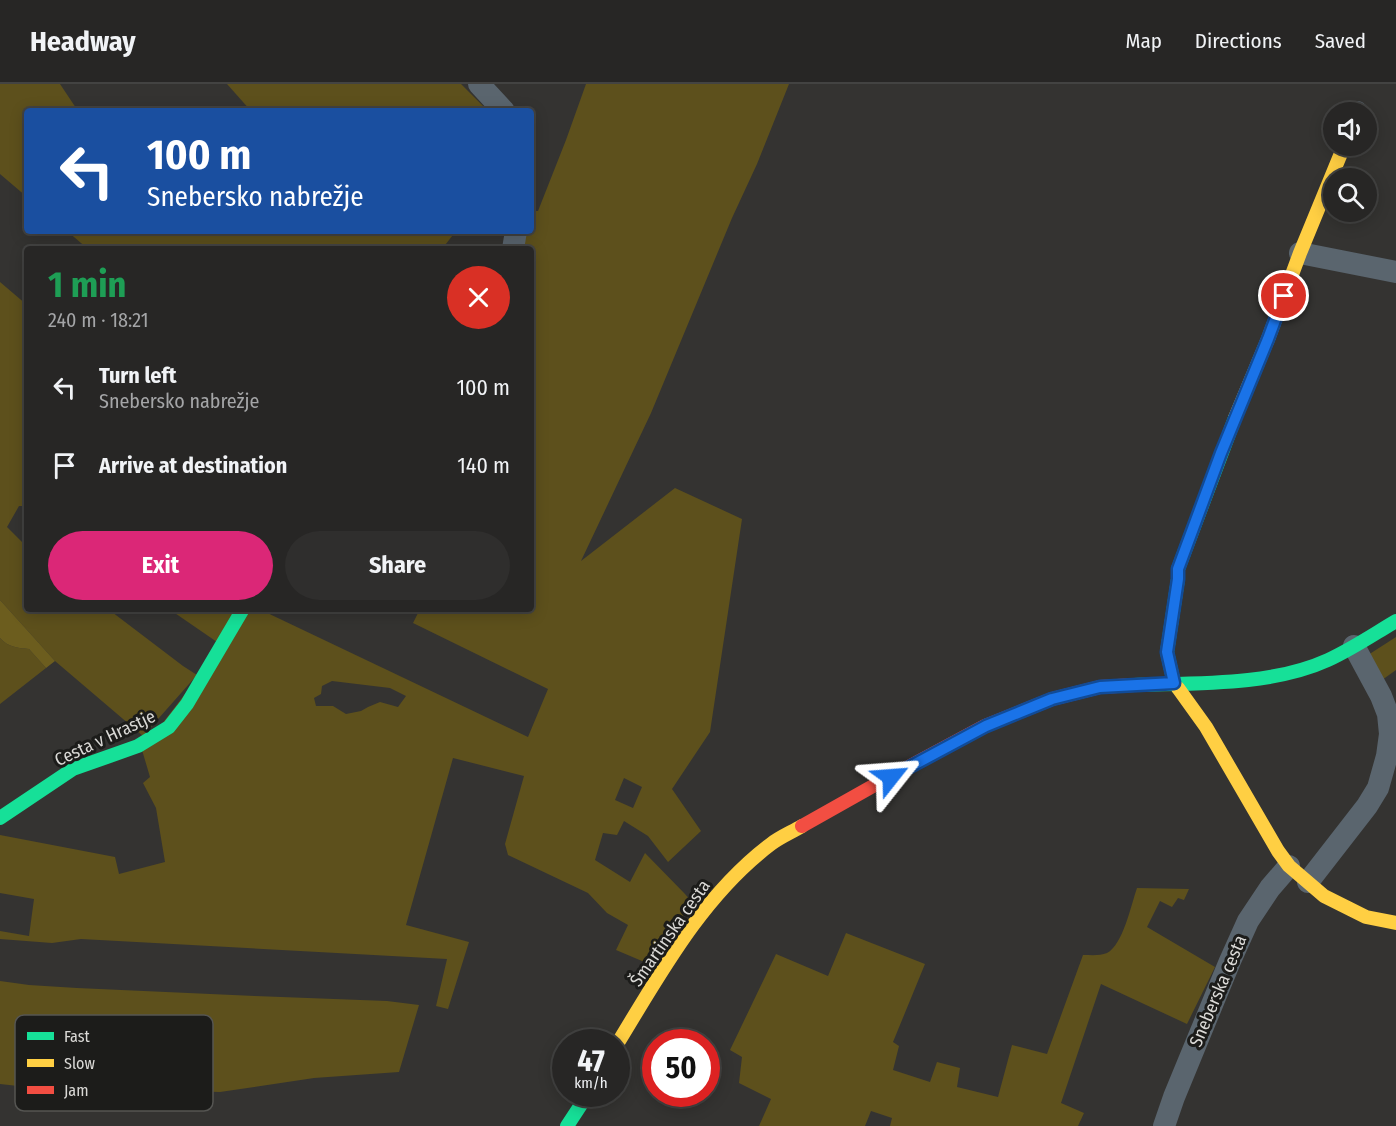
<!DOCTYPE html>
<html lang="en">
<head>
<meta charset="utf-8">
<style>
  body { margin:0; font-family:"Fira Sans Condensed",sans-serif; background:#2f2e2d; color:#f1f3f6; height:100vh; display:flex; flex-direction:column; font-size:22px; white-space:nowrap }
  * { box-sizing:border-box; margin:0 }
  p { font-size:20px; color:#a4a5a7 }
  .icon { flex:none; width:33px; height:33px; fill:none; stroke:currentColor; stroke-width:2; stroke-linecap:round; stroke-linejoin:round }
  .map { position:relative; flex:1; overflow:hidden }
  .sheet { position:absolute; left:24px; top:162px; width:510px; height:366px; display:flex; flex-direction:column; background:#272625; border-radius:6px; box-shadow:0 3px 15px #0003,0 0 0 2px #434342 }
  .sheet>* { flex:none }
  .guide { position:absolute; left:24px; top:24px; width:510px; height:126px; border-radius:6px; box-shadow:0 3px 15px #0003,0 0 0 2px #434342; background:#1a4fa0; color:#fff; overflow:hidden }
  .tools { position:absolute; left:1323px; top:18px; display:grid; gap:12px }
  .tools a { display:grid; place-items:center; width:54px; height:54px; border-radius:50%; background:#272625; box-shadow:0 3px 15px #0003,0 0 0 2px #434342; font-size:30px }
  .speed { position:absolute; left:552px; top:945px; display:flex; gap:12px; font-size:30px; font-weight:700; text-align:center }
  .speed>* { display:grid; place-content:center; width:78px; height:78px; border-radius:50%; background:#272625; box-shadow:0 3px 15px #0003,0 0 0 2px #434342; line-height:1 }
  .speed small { font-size:15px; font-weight:400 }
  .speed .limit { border:9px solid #d22; background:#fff; color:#111 }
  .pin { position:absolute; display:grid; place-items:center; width:51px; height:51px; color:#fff; margin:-26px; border:3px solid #fff; border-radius:50%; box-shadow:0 2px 6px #0007 }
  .me { position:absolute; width:66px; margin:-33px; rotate:62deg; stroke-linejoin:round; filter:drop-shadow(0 0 4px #0008) }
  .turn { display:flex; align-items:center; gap:21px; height:126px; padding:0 24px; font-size:27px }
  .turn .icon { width:78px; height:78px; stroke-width:2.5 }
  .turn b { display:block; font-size:42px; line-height:51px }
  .round { display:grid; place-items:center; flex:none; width:63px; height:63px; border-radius:32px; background:#2f2e2d }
  .head { display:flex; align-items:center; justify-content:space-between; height:102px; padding:0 24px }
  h1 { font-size:36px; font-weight:700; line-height:45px; color:#1e9e55 }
  .button { display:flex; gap:12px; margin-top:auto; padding:12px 24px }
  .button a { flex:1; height:69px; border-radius:36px; background:#db2777; color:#fff; font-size:24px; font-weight:700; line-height:69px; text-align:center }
  .button a+a { background:#2f2e2d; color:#f1f3f6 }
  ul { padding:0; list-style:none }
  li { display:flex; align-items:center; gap:18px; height:78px; padding:0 24px }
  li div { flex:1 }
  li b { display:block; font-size:22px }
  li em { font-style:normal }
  header { display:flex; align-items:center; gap:36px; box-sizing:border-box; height:84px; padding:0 30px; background:#272625; border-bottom:2px solid #434342 }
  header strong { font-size:28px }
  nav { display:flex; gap:33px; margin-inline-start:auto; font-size:21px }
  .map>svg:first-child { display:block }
  .green { fill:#5d501c; fill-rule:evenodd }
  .forest { fill:#6c5d1e }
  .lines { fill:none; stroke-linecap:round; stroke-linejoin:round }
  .street { stroke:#5a656e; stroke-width:22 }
  .fast { stroke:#16e098; stroke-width:14 }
  .slow { stroke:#ffcf43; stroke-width:14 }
  .jam { stroke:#f24e42; stroke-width:14 }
  .route-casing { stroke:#114b97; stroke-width:15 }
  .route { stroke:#1a73e8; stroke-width:10 }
  .labels { text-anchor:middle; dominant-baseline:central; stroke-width:6; stroke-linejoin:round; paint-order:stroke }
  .street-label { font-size:18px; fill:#dad9d6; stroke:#1c1c1a }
  .key { fill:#1c1c1a; stroke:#555552; stroke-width:1.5 }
  .key-label { font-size:16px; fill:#dad9d6 }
</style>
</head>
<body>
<header>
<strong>Headway</strong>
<nav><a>Map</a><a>Directions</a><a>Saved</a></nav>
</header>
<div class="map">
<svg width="1396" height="1042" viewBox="0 0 1396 1042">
  <rect width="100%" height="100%" fill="#343331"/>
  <g class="green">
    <polygon points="0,0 60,0 78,27 27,27 27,113 0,90"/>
    <polygon points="227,0 461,0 488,27 251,27"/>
    <path d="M 586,0 L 789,0 L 757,80 L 732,134 L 651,329 L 581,477 L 675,404 L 742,435 L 710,648 L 672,705 L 701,747 L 668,778 L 648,752 L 624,737 L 617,751 L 603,749 L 595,776 L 630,798 L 645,769 L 685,810 L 691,817 L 690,822 L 649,880 L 616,866 L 628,841 L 607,829 L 588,809 L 508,771 L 505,760 L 524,692 L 453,674 L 406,841 L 469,858 L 448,925 L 436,922 L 447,875 L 81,855 L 52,859 L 0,855 L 0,847 L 29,852 L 34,815 L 0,809 L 0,751 L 115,773 L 119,790 L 165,778 L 156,724 L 143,699 L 150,693 L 142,666 L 250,525 L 259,525 L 528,653 L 548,605 L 413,539 L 420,525 L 531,525 L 531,165 L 518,165 L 521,147 L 531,147 L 531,127 L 538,127 L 566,56 ZM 332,597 L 390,604 L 406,612 L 398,623 L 380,618 L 368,623 L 361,627 L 346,630 L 333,622 L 316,622 L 314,614 L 321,610 L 322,602 ZM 624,694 L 642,703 L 633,724 L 615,716 Z"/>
    <polygon points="67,147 163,147 165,149 167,147 456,147 442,165 88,165"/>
    <polygon points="0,198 27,221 27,422 19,422 7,443 27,463 27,525 108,525 183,582 197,591 143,652 55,577 0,516"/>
    <polygon points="169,525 237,525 217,558"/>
    <polygon points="1396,553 1396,586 1382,596 1368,571"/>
    <path d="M 0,554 C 8,563 18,564 29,565 L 46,584 L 0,620 Z"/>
    <path d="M 1137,804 L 1189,805 L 1184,816 L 1178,814 L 1172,823 L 1160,817 L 1147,843 L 1215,883 L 1187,940 L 1101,900 L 1061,1019 L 1084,1029 L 1078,1042 L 890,1042 L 892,1034 L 871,1027 L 865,1042 L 759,1042 L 771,1015 L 739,999 L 742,973 L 730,966 L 776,870 L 828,892 L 846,849 L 925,880 L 893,958 L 899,962 L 893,986 L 930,998 L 937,978 L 960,984 L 957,1003 L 998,1013 L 1012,961 L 1047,970 L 1083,871 C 1091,871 1100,872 1107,869 C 1123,861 1131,821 1137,804 Z"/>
    <polygon points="0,897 29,901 77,904 255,912 387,917 419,921 399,988 314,994 220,1008 27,1003 0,1000"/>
  </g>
  <path class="forest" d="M 0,516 L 55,577 L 46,584 L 29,565 C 18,564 8,563 0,554 Z"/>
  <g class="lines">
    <g class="street">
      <polyline points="479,0 504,27"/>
      <polyline points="1356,28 1357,28"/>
      <polyline points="513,165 516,147"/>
      <polyline points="1300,169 1396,188"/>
      <polyline points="1308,798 1367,722 1378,704 1387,672 1390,650 1388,630 1381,612 1354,562"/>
      <polyline points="1164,1042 1174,1013 1230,877 1248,837 1270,804 1289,782"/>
    </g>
    <g class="fast">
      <path d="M 1134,601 C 1196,599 1271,602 1328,576 C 1352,565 1374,550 1396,537"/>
      <polyline points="1178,604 1174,599 1167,568 1178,495 1178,485 1235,334"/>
      <polyline points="0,734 73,685 138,662 169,643 187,620 243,525"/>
      <polyline points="567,1042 588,1010"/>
    </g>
    <g class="slow">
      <polyline points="1235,334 1268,255 1300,169 1344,62"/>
      <polyline points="1178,604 1206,643 1278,767 1289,782 1324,812 1366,833 1396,839"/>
      <path d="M 616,962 C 660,890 702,812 771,760 C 780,753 792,748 802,742"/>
    </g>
    <polyline class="jam" points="802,742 873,702 985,642 1052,615 1100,603 1134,601"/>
  </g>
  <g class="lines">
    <defs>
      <polyline id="route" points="891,693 986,642 1052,615 1100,603 1174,599 1167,568 1178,495 1178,485 1221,369 1268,255 1284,212"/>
    </defs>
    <use href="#route" class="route-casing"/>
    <use href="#route" class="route"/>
  </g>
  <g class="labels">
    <g class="street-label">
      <text transform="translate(105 654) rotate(-25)">Cesta v Hrastje</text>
      <text transform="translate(670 849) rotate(-55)">Šmartinska cesta</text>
      <text transform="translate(1218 907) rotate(-67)">Sneberska cesta</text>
    </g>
  </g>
  <rect x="15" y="931" width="198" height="96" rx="9" class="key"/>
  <rect x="27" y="948" width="27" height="8" fill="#16e098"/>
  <rect x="27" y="975" width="27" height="8" fill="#ffcf43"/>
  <rect x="27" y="1002" width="27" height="8" fill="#f24e42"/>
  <g class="key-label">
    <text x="64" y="958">Fast</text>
    <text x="64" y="985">Slow</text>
    <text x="64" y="1012">Jam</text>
  </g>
</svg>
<div class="tools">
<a><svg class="icon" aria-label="sound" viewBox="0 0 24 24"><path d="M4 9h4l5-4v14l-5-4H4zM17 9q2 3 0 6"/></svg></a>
<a><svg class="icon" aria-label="search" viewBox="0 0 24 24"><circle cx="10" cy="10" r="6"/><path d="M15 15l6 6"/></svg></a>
</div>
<div class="speed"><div>47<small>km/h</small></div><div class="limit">50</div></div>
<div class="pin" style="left:1284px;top:212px;background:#d93025"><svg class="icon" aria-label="arrive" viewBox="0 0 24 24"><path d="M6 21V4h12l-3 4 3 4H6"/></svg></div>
<svg class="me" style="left:891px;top:693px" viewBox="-20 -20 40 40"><path d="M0-17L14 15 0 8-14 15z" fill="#1a73e8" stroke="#fff" stroke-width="4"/></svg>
<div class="guide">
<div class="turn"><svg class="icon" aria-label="left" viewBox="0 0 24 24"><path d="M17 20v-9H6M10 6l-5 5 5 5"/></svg><div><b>100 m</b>Snebersko nabrežje</div></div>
</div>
<section class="sheet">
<div class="head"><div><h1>1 min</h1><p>240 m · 18:21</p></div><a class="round" style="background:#d93025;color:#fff"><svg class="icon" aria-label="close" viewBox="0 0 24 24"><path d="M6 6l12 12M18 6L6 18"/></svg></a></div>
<ul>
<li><svg class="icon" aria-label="left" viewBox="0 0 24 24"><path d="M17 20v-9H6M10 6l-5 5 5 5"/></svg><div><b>Turn left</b><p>Snebersko nabrežje</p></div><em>100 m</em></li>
<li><svg class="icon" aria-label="arrive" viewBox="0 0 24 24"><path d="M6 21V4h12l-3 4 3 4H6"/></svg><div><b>Arrive at destination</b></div><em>140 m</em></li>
</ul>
<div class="button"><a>Exit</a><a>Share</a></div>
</section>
</div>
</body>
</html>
